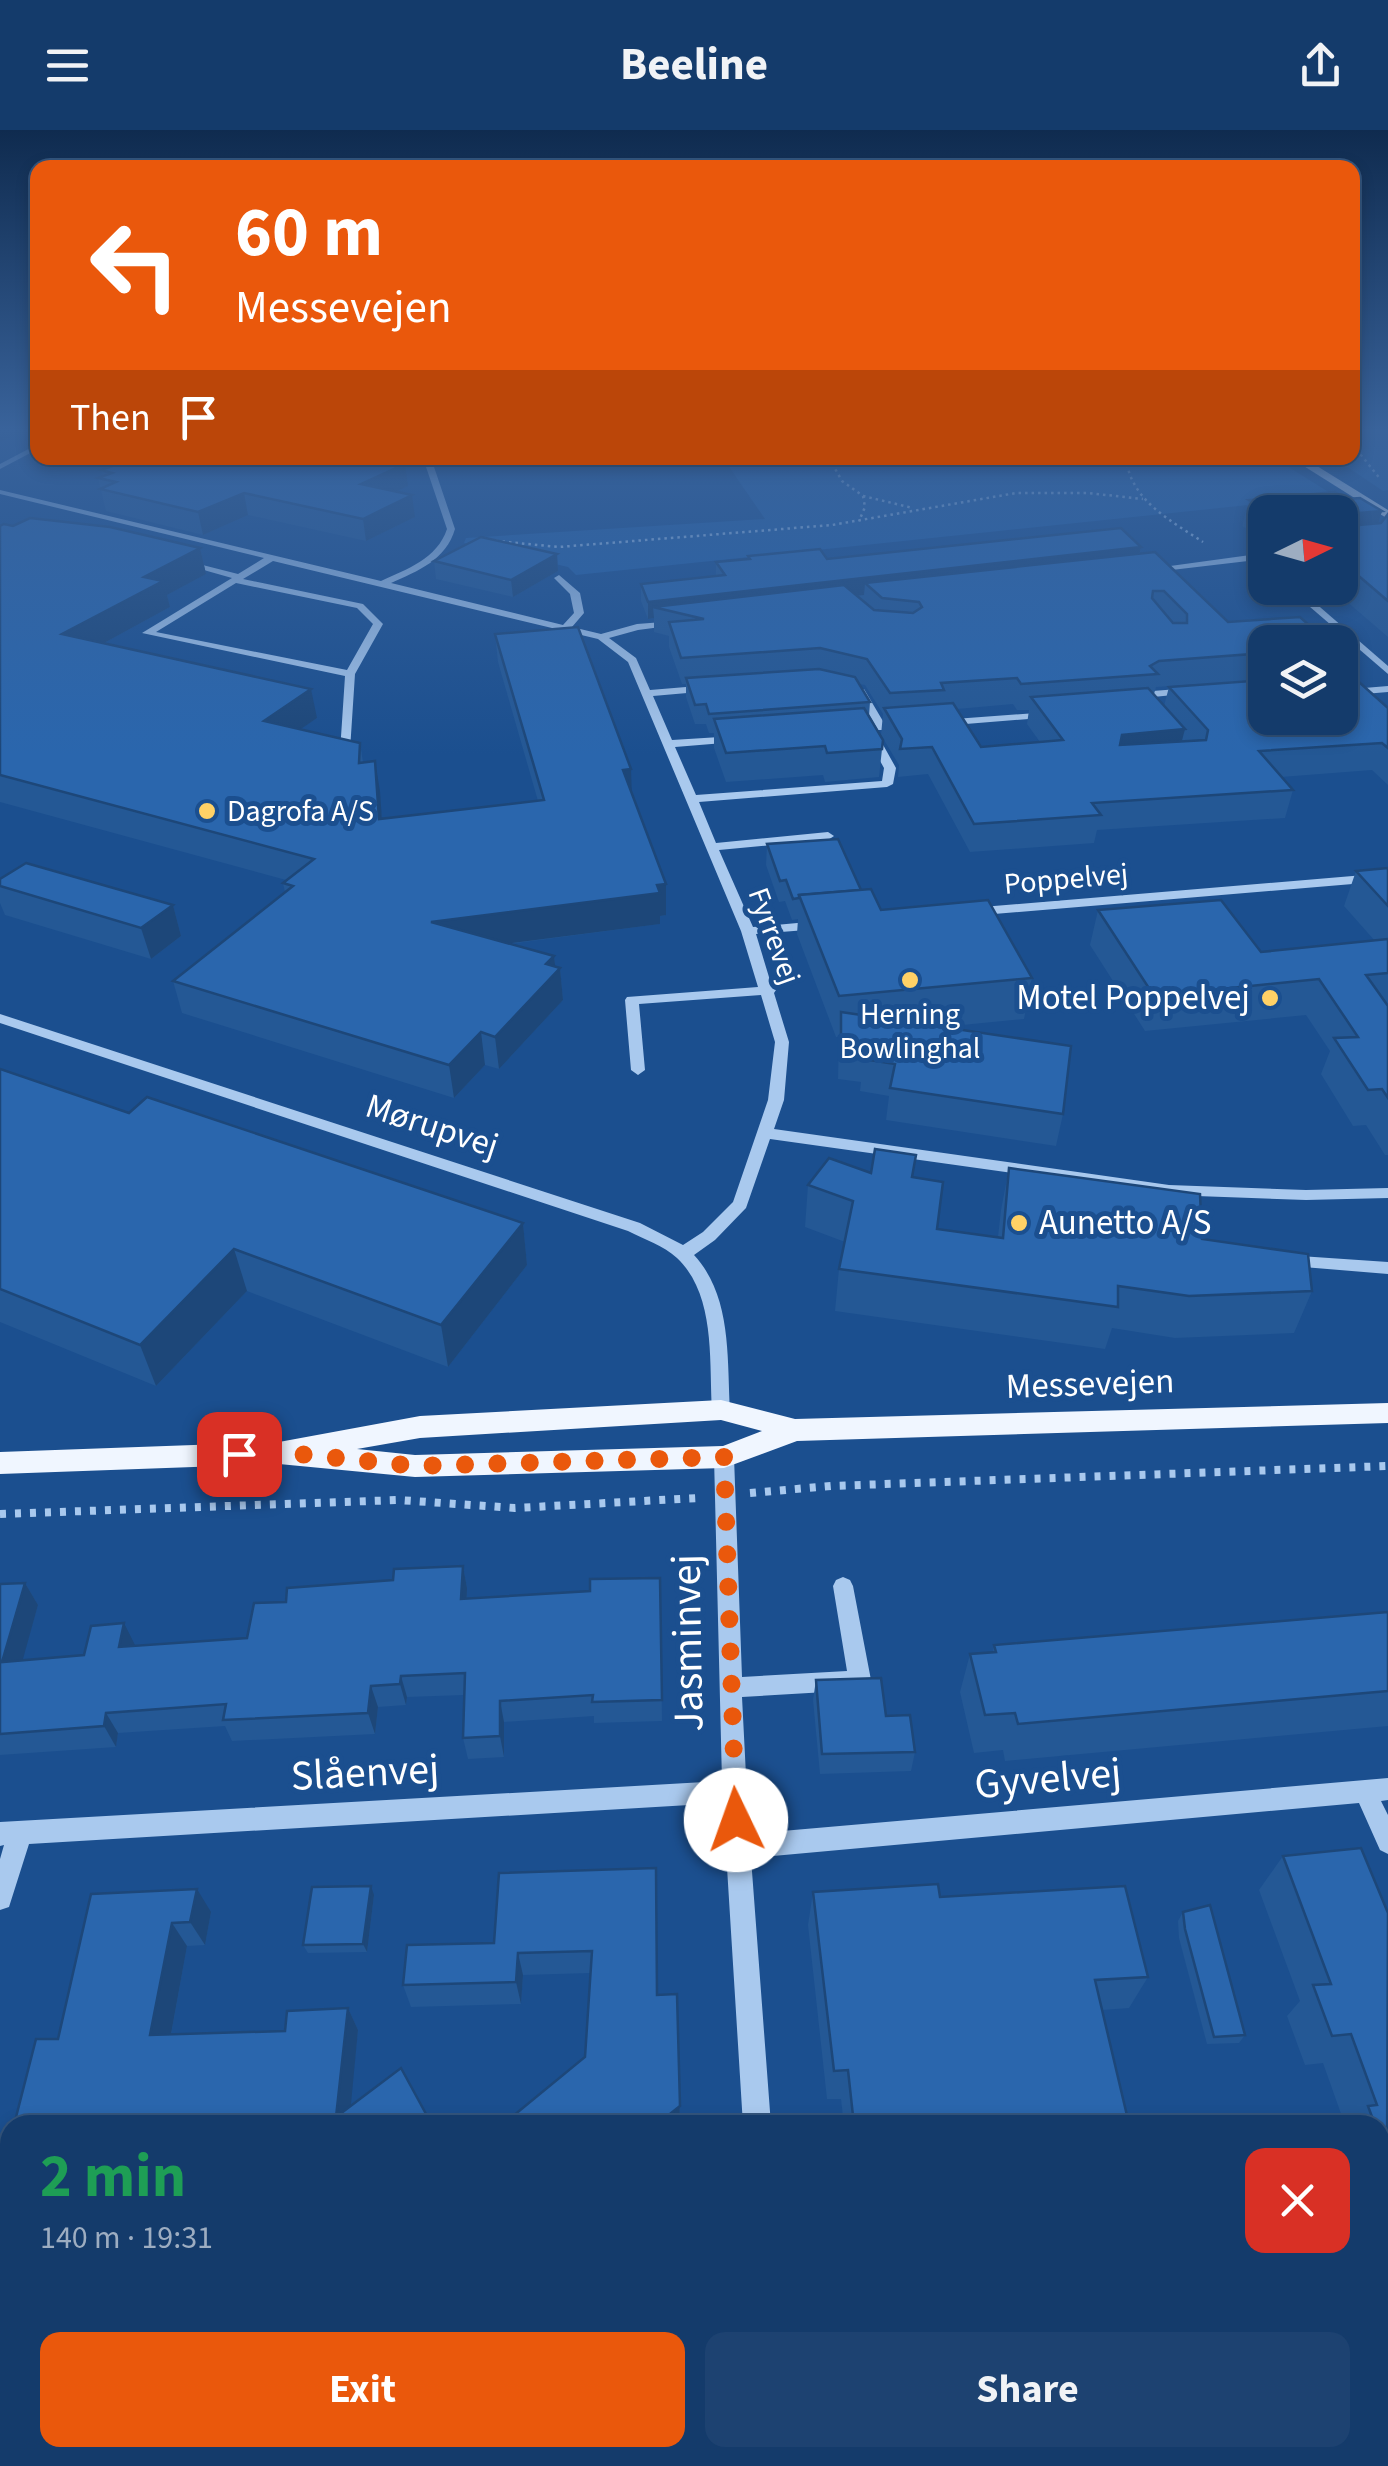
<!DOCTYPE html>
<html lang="en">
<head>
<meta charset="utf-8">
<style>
  body { margin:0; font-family:"Source Sans 3",sans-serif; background:#1d4271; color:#f1f3f6; height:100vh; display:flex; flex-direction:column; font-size:38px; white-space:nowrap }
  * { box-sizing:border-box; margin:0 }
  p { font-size:32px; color:#9dadc1 }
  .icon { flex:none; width:55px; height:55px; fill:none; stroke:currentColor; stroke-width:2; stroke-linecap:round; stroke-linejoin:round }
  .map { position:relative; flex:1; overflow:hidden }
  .drawer { position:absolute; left:0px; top:1985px; width:1390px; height:352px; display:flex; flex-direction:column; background:#143b6b; border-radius:30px 30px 0 0; box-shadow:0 5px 15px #0003,0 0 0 2px #33557e }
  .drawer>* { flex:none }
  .guide { position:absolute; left:30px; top:30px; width:1330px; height:305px; border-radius:20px; box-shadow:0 5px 15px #0003,0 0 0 2px #33557e; background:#ea580c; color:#fff; overflow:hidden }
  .needle { width:65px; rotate:85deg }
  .fabs { position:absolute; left:1248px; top:365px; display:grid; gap:20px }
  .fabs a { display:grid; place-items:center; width:110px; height:110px; border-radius:20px; background:#143b6b; box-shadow:0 5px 15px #0003,0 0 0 2px #33557e; font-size:50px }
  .pin { position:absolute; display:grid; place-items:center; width:85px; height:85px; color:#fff; margin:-42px; border-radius:20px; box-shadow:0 5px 15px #0006 }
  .me { position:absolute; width:110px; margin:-55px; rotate:357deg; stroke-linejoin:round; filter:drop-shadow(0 0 8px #0008) }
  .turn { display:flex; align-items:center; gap:35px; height:210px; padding:0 40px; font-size:45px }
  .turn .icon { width:130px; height:130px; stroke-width:2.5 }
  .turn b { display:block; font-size:70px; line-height:85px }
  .then { display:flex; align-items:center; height:95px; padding:0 40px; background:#0003; gap:20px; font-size:38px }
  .round { display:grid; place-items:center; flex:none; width:105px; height:105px; border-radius:20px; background:#1d4271 }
  .headline { display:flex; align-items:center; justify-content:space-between; height:170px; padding:0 40px }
  h1 { font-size:60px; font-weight:700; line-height:75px; color:#1e9e55 }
  .button { display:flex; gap:20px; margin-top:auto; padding:20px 40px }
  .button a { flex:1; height:115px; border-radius:20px; background:#ea580c; color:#fff; font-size:40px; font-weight:700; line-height:115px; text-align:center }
  .button a+a { background:#1d4271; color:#f1f3f6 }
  header { display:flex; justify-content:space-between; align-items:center; height:130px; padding:0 40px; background:#143b6b; font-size:45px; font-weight:700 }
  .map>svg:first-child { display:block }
  .green { fill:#2461a8 }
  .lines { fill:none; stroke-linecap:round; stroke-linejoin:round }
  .path-far1 { stroke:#a9c9ee; stroke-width:2.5; stroke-dasharray:2.5 4; stroke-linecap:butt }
  .path { stroke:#a9c9ee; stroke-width:8; stroke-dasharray:6 9; stroke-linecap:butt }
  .minor { fill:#a9c9ee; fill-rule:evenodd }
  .major { fill:#f0f6ff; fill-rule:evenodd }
  .wall { fill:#245895; fill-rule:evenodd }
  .shaded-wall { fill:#1d4779 }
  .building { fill:#2a66ad; stroke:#1d4779; stroke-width:2.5; fill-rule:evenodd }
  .route { stroke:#ea580c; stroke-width:18; stroke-dasharray:0 32.4 }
  .poi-dot { fill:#ffd166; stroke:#1b4f8f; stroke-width:4 }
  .labels { text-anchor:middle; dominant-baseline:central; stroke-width:10; stroke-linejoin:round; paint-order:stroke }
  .far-poi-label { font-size:30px; fill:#fff; stroke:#1b4f8f; text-anchor:start }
  .far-street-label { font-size:30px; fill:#fff; stroke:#1b4f8f }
  .poi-label { font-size:35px; fill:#fff; stroke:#1b4f8f; text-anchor:end }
  .street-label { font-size:35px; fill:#fff; stroke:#1b4f8f }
  .near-street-label { font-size:42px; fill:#fff; stroke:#1b4f8f }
</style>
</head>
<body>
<header><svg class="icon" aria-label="menu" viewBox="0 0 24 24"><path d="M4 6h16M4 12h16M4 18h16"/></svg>Beeline<svg class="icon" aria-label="share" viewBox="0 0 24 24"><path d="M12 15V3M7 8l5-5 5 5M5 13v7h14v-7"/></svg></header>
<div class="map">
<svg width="1388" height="2336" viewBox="0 0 1388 2336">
  <rect width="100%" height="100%" fill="#1b4f8f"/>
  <g class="green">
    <polygon points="1353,297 1388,297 1388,360 1383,361 1334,328 1352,328"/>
    <polygon points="723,328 1274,328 1335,366 576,445 568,437 464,413 466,408 765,389"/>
  </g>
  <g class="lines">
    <g class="path-far1">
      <polyline points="1352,300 1361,325 1381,350"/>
      <polyline points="829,328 842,351 863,366 865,377 859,391"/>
      <path d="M 1126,328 C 1131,371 1170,390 1203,412"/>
      <polyline points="863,366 913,378"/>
      <polyline points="496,411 559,417 832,395 1016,363 1088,363 1143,369"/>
    </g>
    <g class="path">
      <polyline points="750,1363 831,1356 1388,1336"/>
      <polyline points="0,1384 399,1370 515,1378 698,1368"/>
    </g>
    <g class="minor">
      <polygon points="38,314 38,319 0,339 0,334"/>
      <path d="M 423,328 L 431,328 L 455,399 C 446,430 418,441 391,453 L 563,495 L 574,483 L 570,464 L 554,448 L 559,445 L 580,463 L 584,483 L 572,497 L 601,504 L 637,494 L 676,491 L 676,495 L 638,500 L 609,508 L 636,528 L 650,560 L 710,555 L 715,558 L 710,561 L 653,566 L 672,610 L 736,606 L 742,609 L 736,612 L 675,617 L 696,665 L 882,651 L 884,638 L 865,604 L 871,601 L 877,604 L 896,638 L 893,654 L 887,657 L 699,672 L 716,713 L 828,702 L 834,706 L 828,710 L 719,720 L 753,797 L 819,791 L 826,795 L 819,799 L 756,804 L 772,857 L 776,860 L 774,863 L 789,912 L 784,970 L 774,999 L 1169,1055 L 1306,1060 L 1388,1058 L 1388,1068 L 1306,1070 L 1169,1065 L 770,1009 L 746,1078 L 715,1110 L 694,1125 C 732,1166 727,1228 730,1280 L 728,1285 L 714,1285 L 712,1280 C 709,1231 716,1165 677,1128 C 664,1116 644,1109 628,1101 L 0,893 L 0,884 L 640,1093 L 683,1115 L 703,1102 L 733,1072 L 768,970 L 775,912 L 761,865 L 639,874 L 645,940 L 638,945 L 631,940 L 625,870 L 627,867 L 758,857 L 741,801 L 628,532 L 598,509 L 273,431 L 243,449 L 363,474 L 383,494 L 355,544 L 350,620 L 340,622 L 345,546 L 142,503 L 232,448 L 179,433 L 179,429 L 238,444 L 264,428 L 0,364 L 0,360 L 381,451 C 407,439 437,429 447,399 ZM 236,453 L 357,478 L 373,494 L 347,540 L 156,502 Z"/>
      <polygon points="1265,423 1265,429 1146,443 1141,440"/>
      <polygon points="1288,458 1298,458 1388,536 1388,544"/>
      <polygon points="1388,556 1388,562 1340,566 1340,560"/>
      <polygon points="1190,558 1194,559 1194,563 1153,567 1148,564 1153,561"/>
      <polygon points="856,559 864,559 887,598 886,600 878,600 855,561"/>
      <polygon points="1050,582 1055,585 1054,587 941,596 936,593 941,590"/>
      <polygon points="1388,743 1388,751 970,786 963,782 970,778"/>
      <polygon points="1285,1125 1388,1132 1388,1144 1279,1135 1276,1131 1279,1127"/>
      <polygon points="724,1319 731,1322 734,1327 742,1547 847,1541 833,1456 836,1450 843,1447 850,1450 853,1456 871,1550 868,1557 860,1560 742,1567 749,1704 1388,1648 1388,1670 1381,1671 1388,1685 1388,1724 1380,1720 1359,1673 751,1728 771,1995 743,1995 723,1673 29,1714 9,1777 0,1780 0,1729 4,1715 0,1716 0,1692 722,1651 714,1327 717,1322"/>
      <polygon points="394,2328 431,2328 428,2336 391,2336"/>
      <polygon points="762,2328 792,2328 793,2336 763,2336"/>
    </g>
    <g class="major">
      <polygon points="1291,328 1304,328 1388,380 1388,389"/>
      <path d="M 721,1270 L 795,1289 L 1388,1273 L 1388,1293 L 797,1311 L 724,1338 L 415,1347 L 279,1334 L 0,1344 L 0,1322 L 279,1312 L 420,1286 ZM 721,1290 L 762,1301 L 723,1316 L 415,1325 L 357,1319 L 420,1308 Z"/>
    </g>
  </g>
  <g class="wall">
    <polygon points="101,340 408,356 396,361 415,387 366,411 248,385 203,405 106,381 98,348 103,346"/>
    <polygon points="1335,362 1346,369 1360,368 1382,381 1378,393 1381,393 1388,384 1388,507 1331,458 1340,458 1340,382 1265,382 1265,410 1242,396 1249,370"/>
    <polygon points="0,396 200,418 206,444 167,465 170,477 104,513 317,588 300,599 360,613 363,632 375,631 382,689 538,671 498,532 495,504 632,663 666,785 660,786 660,794 509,814 554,826 555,837 560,838 563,870 499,939 485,935 454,968 182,883 173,851 285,762 283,753 286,750 0,672"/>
    <path d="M 1141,417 L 1140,423 L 1228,492 L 1265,512 L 1265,588 L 1388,578 L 1388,655 L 1372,640 L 1281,647 L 1293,660 L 1285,688 L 1097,700 L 1094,713 L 970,722 L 928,644 L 898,647 L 899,635 L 881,605 L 883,584 L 865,555 L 859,554 L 870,572 L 869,586 L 883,610 L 879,647 L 825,652 L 823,645 L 726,652 L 714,618 L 714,603 L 709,603 L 706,594 L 695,594 L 686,567 L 686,554 L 682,554 L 669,517 L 669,506 L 654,502 L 654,488 L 648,489 L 641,471 L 641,454 L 716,446 L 716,432 L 748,429 L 748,426 L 827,429 ZM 1197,554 L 1169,557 L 1164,576 L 1154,564 L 1156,557 ZM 1013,574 L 1017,580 L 1029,580 L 1027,594 L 1040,612 L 981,617 L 957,579 Z"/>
    <polygon points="557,424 558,441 513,467 436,449 434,431"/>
    <polygon points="767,714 861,760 881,780 1032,848 1024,889 942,897 1063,984 1056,1016 886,990 889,966 860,961 861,952 838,949 839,907 836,907 797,804 798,789 792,790 785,771 779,772 766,735"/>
    <polygon points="1388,738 1388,1025 1385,1025 1366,995 1353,996 1321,944 1330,921 1306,885 1145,901 1090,815 1098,780 1261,822 1375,811 1344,776 1356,741"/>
    <polygon points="0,749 173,775 181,806 151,829 5,785 0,773"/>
    <polygon points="0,939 129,983 523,1093 527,1135 448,1237 247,1161 156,1256 0,1192"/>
    <polygon points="1009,1038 1202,1109 1312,1161 1294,1203 1175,1208 1112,1198 1105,1219 835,1181 839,1139 845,1112 805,1097 808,1055 871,1043 912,1047 937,1099 998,1107 1001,1080"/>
    <polygon points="463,1436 467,1458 467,1469 590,1461 660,1448 662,1591 594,1593 594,1586 504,1592 504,1627 468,1629 463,1608 464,1565 407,1567 406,1575 378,1577 375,1604 232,1611 225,1596 118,1603 116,1617 0,1625 0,1454 25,1453 38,1475 22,1530 84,1525 135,1516 247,1508 286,1472"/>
    <polygon points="1388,1482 1388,1596 1005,1631 1003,1620 974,1623 960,1562 970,1524 993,1522 994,1515"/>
    <polygon points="816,1550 886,1586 915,1622 911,1641 820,1644 813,1570"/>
    <polygon points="1283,1726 1388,1783 1388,2112 1380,2090 1380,1995 1345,1995 1323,1933 1305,1935 1287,1886 1300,1871 1259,1760"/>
    <polygon points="656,1738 658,1865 677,1864 680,1995 502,1995 585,1927 591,1843 523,1845 521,1874 411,1877 403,1855"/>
    <polygon points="813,1762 940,1767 1148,1847 1129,1878 1102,1880 1128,1995 844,1995 841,1969 827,1969 808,1795"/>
    <polygon points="91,1764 211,1782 205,1815 187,1816 171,1905 285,1901 348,1878 358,1900 350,1976 58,1909"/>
    <polygon points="374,1765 367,1822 308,1823 303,1815"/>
    <polygon points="1183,1782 1245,1905 1239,1913 1207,1914 1179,1808 1178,1791"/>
    <polygon points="10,2010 10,2328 13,2328 11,2336 0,2336 0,2048"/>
  </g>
  <g class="shaded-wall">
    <polygon points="0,297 34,297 0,312"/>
    <polygon points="405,334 408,356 365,376 361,354"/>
    <polygon points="244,363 248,385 203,405 198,382"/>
    <polygon points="412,365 415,387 366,411 363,389"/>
    <polygon points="1382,381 1374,407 1340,410 1348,384"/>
    <polygon points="1141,417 1137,434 865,453 864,465 687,485 653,477 654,488 648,489 648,472"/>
    <polygon points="200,418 206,444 167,465 170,477 71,531 62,504 144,447"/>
    <polygon points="557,424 558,441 513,467 511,450"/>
    <polygon points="311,559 317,588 270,620 264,591"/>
    <polygon points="1185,599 1178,626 1116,632 1122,605"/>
    <polygon points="375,631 380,661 384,720 379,689"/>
    <polygon points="631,639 632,669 623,640"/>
    <polygon points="666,754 666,785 660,786 660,794 435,823 431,792"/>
    <polygon points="173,775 181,806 151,829 141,798"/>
    <polygon points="554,826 556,843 560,838 563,870 499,939 495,907 546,834"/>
    <polygon points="481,902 485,935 454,968 449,935"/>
    <polygon points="523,1093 527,1135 448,1237 441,1195"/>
    <polygon points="234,1119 247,1161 156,1256 140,1215"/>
    <polygon points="463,1436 467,1458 466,1491 461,1469"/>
    <polygon points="25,1453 38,1475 16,1554 2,1532"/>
    <polygon points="124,1493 135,1515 119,1517"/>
    <polygon points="401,1546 407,1567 406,1575 400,1554"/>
    <polygon points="371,1556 378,1577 375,1604 368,1583"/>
    <polygon points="500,1571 504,1592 504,1627 500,1606"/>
    <polygon points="106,1583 118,1603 116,1617 104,1596"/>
    <polygon points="371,1756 374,1765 367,1822 363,1814"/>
    <polygon points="197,1759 211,1782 205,1815 190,1792"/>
    <polygon points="172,1793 187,1816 167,1926 150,1905"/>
    <polygon points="518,1823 523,1845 521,1874 516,1852"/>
    <polygon points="677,1864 680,1995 656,1995"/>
    <polygon points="348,1878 358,1900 349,1995 336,1987"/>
    <polygon points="0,2303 10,2308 10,2328 13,2328 11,2336 0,2336"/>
    <polygon points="254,2328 263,2328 266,2335 245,2336"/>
  </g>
  <g class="building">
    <polygon points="135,328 403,328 405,334 361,354 412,365 363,389 244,363 198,382 100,359 116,352 98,348 112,343 101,340"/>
    <polygon points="1335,362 1346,369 1360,368 1382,381 1348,384 1346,396 1381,393 1388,384 1388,471 1340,430 1340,382 1271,382 1249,370"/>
    <polygon points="30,388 110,397 200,418 144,447 163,451 62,504 311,559 264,591 360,613 359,633 375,631 379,689 544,670 495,504 578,497 631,639 623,640 666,754 657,755 660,763 431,792 554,826 546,834 560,838 495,907 481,902 449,935 173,851 293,756 283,753 314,729 0,645 0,396 4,394 13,396"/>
    <polygon points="1121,398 1141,417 648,472 641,454 725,445 716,432 750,429 748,426 820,419 827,429"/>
    <polygon points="481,407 557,424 511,450 434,431"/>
    <path d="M 1155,422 L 1228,492 L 1300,487 L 1328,512 L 1265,512 L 1265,523 L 1159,531 L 1150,536 L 1158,544 L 1021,554 L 1017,548 L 941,553 L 944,560 L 890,563 L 867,529 L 820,518 L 681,528 L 669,492 L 704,489 L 653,477 L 844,455 L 874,480 L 913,483 L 922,477 L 919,472 L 882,468 L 865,453 ZM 1153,461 L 1164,461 L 1187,484 L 1187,493 L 1173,493 L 1152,468 Z"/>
    <polygon points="1340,535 1388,578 1388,618 1382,613 1259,621 1293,660 1092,673 1101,685 974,694 932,617 900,619 902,609 884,578 953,573 981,617 1063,610 1031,567 1148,558 1185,599 1122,605 1120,615 1206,610 1208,600 1169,557 1265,550 1265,588 1340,588"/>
    <polygon points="819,539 855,547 870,572 709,584 706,574 695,575 686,548"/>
    <polygon points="864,578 883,610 882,619 827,623 825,616 726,623 714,589"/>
    <polygon points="838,709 861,760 799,765 799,768 793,769 786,750 780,751 767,714"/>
    <polygon points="26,733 173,775 141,798 0,756 0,749"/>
    <polygon points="1388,738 1388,776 1356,741"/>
    <polygon points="871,759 881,780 988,770 1032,848 839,866 799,765"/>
    <polygon points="1221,770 1261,822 1388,809 1388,843 1366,845 1388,876 1388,968 1382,959 1368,960 1334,908 1358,907 1319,849 1154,866 1098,780"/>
    <polygon points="841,882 1071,916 1063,984 890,958 895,934 863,929 866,921 841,917"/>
    <polygon points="0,939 129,983 147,967 523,1093 441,1195 234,1119 140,1215 0,1159"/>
    <polygon points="875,1019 916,1025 912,1047 943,1052 937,1099 1003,1108 1009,1038 1200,1064 1202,1109 1308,1124 1312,1161 1189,1166 1118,1156 1118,1177 839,1139 853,1071 808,1055 829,1028 871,1043"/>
    <polygon points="463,1436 461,1469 590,1461 590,1449 660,1448 662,1570 592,1572 593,1565 500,1571 500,1606 463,1608 465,1543 401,1546 400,1554 371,1556 368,1583 223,1590 226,1574 106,1583 104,1596 0,1604 0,1454 25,1453 2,1532 84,1525 91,1496 124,1493 119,1517 247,1508 254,1473 286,1472 287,1458 393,1450 394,1439"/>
    <polygon points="1388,1482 1388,1561 1018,1594 1015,1583 985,1585 970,1524 996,1522 994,1515"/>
    <polygon points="881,1548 886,1586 910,1585 915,1622 822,1624 816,1550"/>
    <polygon points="1361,1718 1388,1783 1387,2027 1380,2008 1380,1995 1375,1995 1368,1976 1377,1975 1351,1904 1332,1906 1313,1855 1331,1854 1283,1726"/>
    <polygon points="656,1738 657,1865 677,1864 680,1976 656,1995 502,1995 585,1927 592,1821 518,1823 516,1852 403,1855 407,1815 494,1813 499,1743"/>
    <polygon points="938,1754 940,1767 1125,1756 1148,1847 1095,1850 1129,1994 854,1995 848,1940 834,1941 813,1762"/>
    <polygon points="371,1756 363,1814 303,1815 312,1757"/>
    <polygon points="197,1759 190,1792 172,1793 150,1905 285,1901 287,1881 348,1878 336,1987 401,1938 432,1995 14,1995 36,1909 58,1909 91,1764"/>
    <polygon points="1210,1775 1245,1905 1214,1907 1185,1799 1183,1782"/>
    <polygon points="10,2010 10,2300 0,2300 0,2048"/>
    <polygon points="82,2328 254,2328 245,2336 85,2336"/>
    <polygon points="504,2328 548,2328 551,2333 558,2328 621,2328 626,2336 508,2336"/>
  </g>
  <linearGradient id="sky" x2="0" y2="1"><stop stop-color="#0f2b4f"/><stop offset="0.48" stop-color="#39639b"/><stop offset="1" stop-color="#39639b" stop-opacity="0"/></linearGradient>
  <rect width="1388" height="624" fill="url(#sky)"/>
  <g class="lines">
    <polyline class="route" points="239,1324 279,1322 415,1336 724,1327 736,1690"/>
  </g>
  <g class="poi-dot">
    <circle cx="207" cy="681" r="10"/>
    <circle cx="910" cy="850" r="10"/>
    <circle cx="1270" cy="868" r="10"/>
    <circle cx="1019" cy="1093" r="10"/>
  </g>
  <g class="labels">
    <g class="far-poi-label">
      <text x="227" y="681">Dagrofa A/S</text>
      <text x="910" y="884" text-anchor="middle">Herning<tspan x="910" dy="34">Bowlinghal</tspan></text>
    </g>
    <g class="far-street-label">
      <text transform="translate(1066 749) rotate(-5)">Poppelvej</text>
      <text transform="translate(774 806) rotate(70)">Fyrrevej</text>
    </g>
    <g class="poi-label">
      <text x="1250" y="868">Motel Poppelvej</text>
      <text x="1039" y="1093" text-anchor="start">Aunetto A/S</text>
    </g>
    <g class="street-label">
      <text transform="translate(432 996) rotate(18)">Mørupvej</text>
      <text transform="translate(1090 1254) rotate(-2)">Messevejen</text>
    </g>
    <g class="near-street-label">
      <text transform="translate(688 1513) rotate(-91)">Jasminvej</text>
      <text transform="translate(365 1643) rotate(-3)">Slåenvej</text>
      <text transform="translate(1048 1649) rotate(-5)">Gyvelvej</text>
    </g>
  </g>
</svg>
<div class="fabs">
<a><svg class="needle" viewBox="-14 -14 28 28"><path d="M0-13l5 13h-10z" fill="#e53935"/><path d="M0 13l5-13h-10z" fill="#9dadc1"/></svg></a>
<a><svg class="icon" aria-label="layers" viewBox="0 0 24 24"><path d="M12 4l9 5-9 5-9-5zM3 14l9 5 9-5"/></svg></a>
</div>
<div class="pin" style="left:239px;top:1324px;background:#d93025"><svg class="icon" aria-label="arrive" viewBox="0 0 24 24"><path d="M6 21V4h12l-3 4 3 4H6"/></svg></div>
<svg class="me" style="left:736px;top:1690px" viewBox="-20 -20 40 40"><circle r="19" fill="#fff"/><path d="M0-13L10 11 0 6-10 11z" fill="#ea580c"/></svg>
<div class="guide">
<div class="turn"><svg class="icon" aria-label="left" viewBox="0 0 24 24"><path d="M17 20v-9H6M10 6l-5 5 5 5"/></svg><div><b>60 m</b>Messevejen</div></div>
<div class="then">Then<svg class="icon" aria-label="arrive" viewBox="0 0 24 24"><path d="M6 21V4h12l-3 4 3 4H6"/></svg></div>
</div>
<section class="drawer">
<div class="headline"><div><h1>2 min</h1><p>140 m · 19:31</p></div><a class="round" style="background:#d93025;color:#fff"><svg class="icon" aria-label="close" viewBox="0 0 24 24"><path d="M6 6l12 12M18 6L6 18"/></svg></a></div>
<div class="button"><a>Exit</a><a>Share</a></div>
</section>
</div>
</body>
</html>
